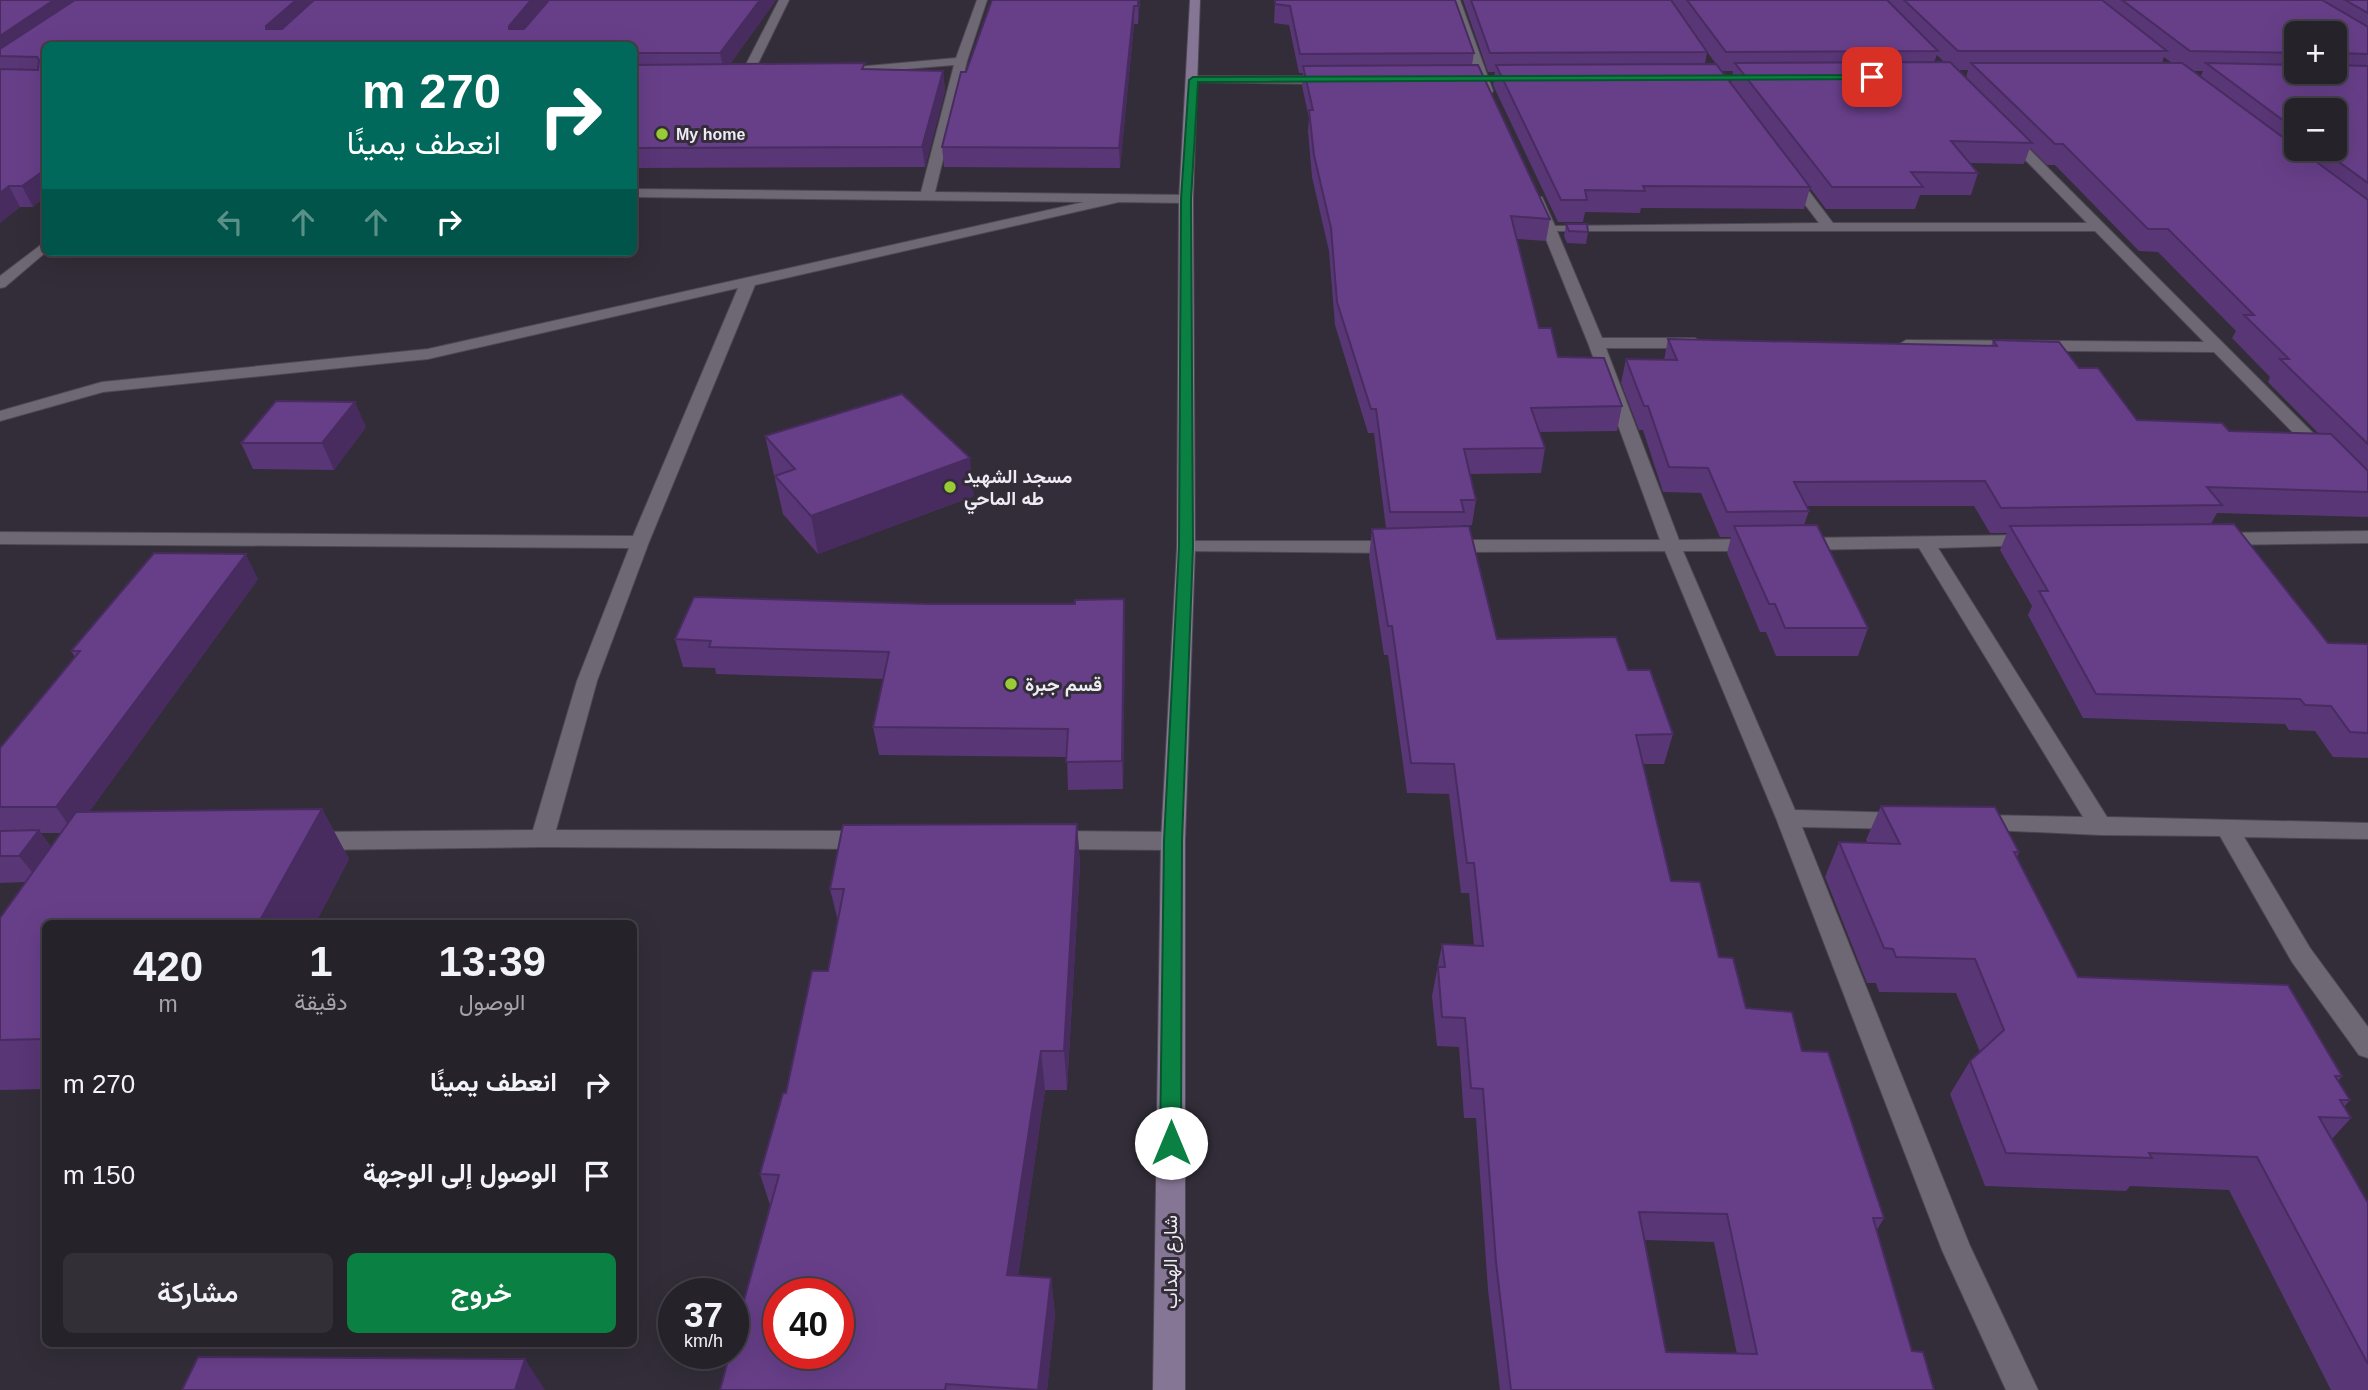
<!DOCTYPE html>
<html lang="ar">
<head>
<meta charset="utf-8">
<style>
  body { margin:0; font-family:Helvetica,Vazirmatn,sans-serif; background:#322f36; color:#f1f3f6; direction:rtl; height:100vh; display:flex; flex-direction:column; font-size:26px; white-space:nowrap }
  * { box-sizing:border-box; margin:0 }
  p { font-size:23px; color:#a4a4a8 }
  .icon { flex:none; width:38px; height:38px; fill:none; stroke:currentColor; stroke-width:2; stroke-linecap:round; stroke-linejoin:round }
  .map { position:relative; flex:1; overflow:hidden; direction:ltr }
  .details { position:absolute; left:42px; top:920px; width:595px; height:427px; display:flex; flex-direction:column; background:#26222a; border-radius:10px; box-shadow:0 7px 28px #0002,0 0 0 2px #423f47; direction:rtl }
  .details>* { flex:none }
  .top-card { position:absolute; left:42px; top:42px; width:595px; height:214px; border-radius:10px; box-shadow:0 7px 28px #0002,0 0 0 2px #423f47; direction:rtl; background:#00695c; color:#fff; overflow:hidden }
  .tools { position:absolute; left:2284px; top:21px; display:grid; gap:14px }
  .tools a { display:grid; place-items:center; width:63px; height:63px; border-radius:10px; background:#26222a; box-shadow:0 7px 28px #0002,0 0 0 2px #423f47; font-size:35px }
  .speed { position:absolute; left:658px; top:1278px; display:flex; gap:14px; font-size:35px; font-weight:700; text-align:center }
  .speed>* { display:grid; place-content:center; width:91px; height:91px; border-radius:50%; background:#26222a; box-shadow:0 7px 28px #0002,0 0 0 2px #423f47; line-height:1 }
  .speed small { font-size:18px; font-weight:400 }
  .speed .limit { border:10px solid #d22; background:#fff; color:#111 }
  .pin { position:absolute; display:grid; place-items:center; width:60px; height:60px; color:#fff; margin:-30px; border-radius:14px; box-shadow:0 4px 10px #0006 }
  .me { position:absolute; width:77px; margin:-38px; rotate:0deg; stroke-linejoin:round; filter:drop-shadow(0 0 5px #0008) }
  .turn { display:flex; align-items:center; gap:24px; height:147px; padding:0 21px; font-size:32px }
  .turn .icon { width:91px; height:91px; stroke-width:2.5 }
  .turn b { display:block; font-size:49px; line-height:60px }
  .lanes { display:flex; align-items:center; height:66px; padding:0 21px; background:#0003; justify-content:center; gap:35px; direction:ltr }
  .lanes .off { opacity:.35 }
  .eta { display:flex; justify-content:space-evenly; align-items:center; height:119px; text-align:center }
  .eta b { font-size:42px; font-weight:600; line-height:49px }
  .button { display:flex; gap:14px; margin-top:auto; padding:14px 21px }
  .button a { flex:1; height:80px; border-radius:10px; background:#0b8043; color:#fff; font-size:28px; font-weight:600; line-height:80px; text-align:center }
  .button a+a { background:#322f36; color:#f1f3f6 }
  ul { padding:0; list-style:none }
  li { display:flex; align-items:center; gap:21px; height:91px; padding:0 21px }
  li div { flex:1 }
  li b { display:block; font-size:26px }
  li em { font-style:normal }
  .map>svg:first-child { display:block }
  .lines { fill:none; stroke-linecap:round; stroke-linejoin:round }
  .street-casing { stroke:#4d4852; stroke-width:2 }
  .secondary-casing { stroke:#4d4852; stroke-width:2 }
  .street { fill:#6e6874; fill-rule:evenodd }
  .secondary { fill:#867695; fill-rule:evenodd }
  .wall { fill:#593676; fill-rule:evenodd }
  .shaded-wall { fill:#482c60 }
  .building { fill:#673f89; stroke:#482c60; stroke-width:2; fill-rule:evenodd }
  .route { fill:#0b8043; stroke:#07532c; stroke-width:2 }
  .poi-dot { fill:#99cb36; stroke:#322d38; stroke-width:2.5 }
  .labels { text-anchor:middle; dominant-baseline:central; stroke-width:6; stroke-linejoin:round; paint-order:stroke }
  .far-poi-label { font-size:16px; font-weight:bold; fill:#efebf3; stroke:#322d38; text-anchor:start }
  .poi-label { font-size:19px; font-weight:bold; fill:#efebf3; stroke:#322d38; text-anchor:start }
  .street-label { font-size:19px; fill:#efebf3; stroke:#322d38 }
</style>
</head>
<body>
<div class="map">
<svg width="2368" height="1390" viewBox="0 0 2368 1390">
  <rect width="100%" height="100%" fill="#322d38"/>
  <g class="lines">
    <defs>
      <g id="street">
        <polygon points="779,0 789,0 751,78 741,80 739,78"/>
        <polygon points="977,0 987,0 967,61 935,192 1186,195 1193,199 1186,203 1119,202 755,285 649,542 597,681 556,830 869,831 877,834 881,840 877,846 869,849 542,847 310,850 302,847 298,841 302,835 310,832 533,830 577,681 629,548 0,544 0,532 633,536 738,288 428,359 103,392 0,421 0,411 102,382 428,349 1084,202 634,197 634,189 921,192 954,65 845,74 839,71 845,68 956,58"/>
        <polygon points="1450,0 1460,0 1493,91 1491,94 1481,91"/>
        <polygon points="1193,76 1331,76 1337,80 1331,84 1189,82 1187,80"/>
        <polygon points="2009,132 2013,133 2330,450 2333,454 2330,458 2318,458 2214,352 1906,350 1898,345 1906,340 2204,342 2095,231 1557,231 1602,338 1695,338 1703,343 1695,348 1606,348 1679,540 1757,539 1766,545 1757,551 1683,551 1795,810 1904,813 1912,815 1915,821 1912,827 1904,829 1802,827 1970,1246 2038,1390 2006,1390 1942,1250 1776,818 1665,551 1446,552 1437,546 1446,540 1660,540 1588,343 1530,200 1532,197 1542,197 1555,226 1819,223 1784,177 1791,173 1796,174 1833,223 2087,223 2005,139 2005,133"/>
        <polygon points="46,241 46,252 5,287 0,288 0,276"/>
        <polygon points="2368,531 2368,543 2220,545 2211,539 2220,533"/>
        <polygon points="2030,535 2037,537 2039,541 2037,545 1938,548 2107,817 2368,823 2368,839 2244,837 2310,948 2368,1027 2368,1058 2359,1055 2292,962 2220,836 2101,835 1970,829 1967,823 1970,817 1978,815 2083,817 1919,548 1800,550 1791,544 1800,538"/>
        <polygon points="1186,541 1396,541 1405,547 1396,553 1179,551 1177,547 1179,543"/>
        <polygon points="1052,831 1173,832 1181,835 1185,841 1181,847 1173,850 1052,849 1044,846 1040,840 1044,834"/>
      </g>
      <polygon id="secondary" points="1190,0 1200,0 1193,199 1195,547 1185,841 1185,1390 1153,1390 1161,841 1177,547 1179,199"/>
    </defs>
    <use href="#street" class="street-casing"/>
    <use href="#secondary" class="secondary-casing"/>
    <use href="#street" class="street"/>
    <use href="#secondary" class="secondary"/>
  </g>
  <g class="wall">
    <polygon points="0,0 776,0 730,64 943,71 945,91 925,167 634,168 634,46 46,46 33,207 20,207 0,223"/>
    <polygon points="992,0 1140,0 1138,24 1134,24 1120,168 944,167 942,147"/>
    <path d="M 1275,0 L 1474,53 L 1472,65 L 1550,219 L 1546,241 L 1517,239 L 1539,328 L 1558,357 L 1622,406 L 1617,431 L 1540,432 L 1545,448 L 1541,473 L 1470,474 L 1476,500 L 1472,525 L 1462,525 L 1462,526 L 1497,639 L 1628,670 L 1673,734 L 1664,764 L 1643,764 L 1671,881 L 1719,957 L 1746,1008 L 1802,1051 L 1884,1218 L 1877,1230 L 1912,1351 L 1934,1390 L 1500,1390 L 1488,1290 L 1476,1118 L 1464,1118 L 1459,1047 L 1437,1046 L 1432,996 L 1442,944 L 1474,946 L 1469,893 L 1461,893 L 1449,794 L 1407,793 L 1388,655 L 1384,655 L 1369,557 L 1372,529 L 1386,528 L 1374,433 L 1368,433 L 1335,325 L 1329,251 L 1312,177 L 1308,131 L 1309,118 L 1302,86 L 1303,73 L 1299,73 L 1289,25 L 1274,23 ZM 1645,1240 L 1714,1242 L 1737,1354 L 1666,1352 Z"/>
    <path d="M 1463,0 L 2368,0 L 2368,517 L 2217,513 L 2211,524 L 2328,643 L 2368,644 L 2368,758 L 2333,757 L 2315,731 L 2289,730 L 2285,724 L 2083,718 L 2028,615 L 2032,606 L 2000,550 L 2007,533 L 1990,533 L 1974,506 L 1807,506 L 1809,511 L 1804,525 L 1868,628 L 1858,656 L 1776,656 L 1766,632 L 1760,632 L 1727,553 L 1731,537 L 1720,537 L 1701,493 L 1663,492 L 1643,430 L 1639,430 L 1621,383 L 1626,359 L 1664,360 L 1668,339 L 1991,346 L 1993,340 L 2079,368 L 2137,420 L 2229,431 L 2319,434 L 2268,382 L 2270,377 L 2232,338 L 2236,331 L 2158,252 L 2139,251 L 2055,165 L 2047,165 L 2030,148 L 2024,164 L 1970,163 L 1978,173 L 1971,195 L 1920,195 L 1915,209 L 1826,209 L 1810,188 L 1804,209 L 1641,208 L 1640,213 L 1585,212 L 1583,222 L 1558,222 L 1493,85 L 1495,72 L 1488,72 ZM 2296,33 L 2334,33 L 2334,72 L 2296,72 ZM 1706,50 L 1716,64 L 1705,64 L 1707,52 ZM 1937,55 L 1944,62 L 1934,62 ZM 2164,57 L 2172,63 L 2162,63 ZM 1959,70 L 1968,70 L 1966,78 ZM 1722,71 L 1733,71 L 1731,83 ZM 2193,71 L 2203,71 L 2201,76 ZM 2296,110 L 2334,149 L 2296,149 Z"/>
    <polygon points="1566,224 1588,232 1586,244 1567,243 1564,236"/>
    <polygon points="366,427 334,470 253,469 241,443"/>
    <polygon points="765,436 974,496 818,554 783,514"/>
    <path d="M 258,579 L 89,812 L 322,809 L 349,859 L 315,924 L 46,924 L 46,1089 L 0,1090 L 0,918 L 26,882 L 0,883 L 0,748 L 75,657 L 71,651 ZM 41,833 L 61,833 L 51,847 Z"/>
    <polygon points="1125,626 1123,789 1068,790 1067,757 879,755 873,727 883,679 716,674 715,668 683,667 675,639"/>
    <polygon points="1881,806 2019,852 2017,858 2078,977 2342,1076 2338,1081 2350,1100 2344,1107 2351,1118 2332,1139 2368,1203 2368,1390 2331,1390 2229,1190 2130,1186 2126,1191 1985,1186 1950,1094 1970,1061 1980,1052 1956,993 1879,992 1876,983 1867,983 1825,877 1839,842 1868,843 1866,840"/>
    <polygon points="1077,824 1080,864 1067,1090 1045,1090 1018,1276 1051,1278 1055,1315 1047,1390 720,1390 770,1205 760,1174 786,1093 828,971 838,921 830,889"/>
  </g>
  <g class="shaded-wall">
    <polygon points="54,0 88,0 0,56 0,36"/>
    <polygon points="296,0 323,0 273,44 266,29 266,26"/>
    <polygon points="531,0 551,0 514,44 509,26"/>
    <polygon points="760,0 776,0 724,72 720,53"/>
    <polygon points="1138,0 1140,0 1138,24"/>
    <polygon points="1134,6 1134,24 1120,168 1119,148"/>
    <polygon points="943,71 945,91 925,167 922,147"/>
    <polygon points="46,169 46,197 33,207 22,186"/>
    <polygon points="9,186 20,207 0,223 0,193"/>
    <polygon points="355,402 366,427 334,470 322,443"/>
    <polygon points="970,458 974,496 818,554 811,516"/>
    <polygon points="246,554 258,579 74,833 56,807"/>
    <polygon points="1124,599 1125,626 1123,789 1122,761"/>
    <polygon points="322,809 349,859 315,924 258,924"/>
    <polygon points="1077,824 1080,864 1067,1090 1064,1051"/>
    <polygon points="39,830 57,856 39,881 19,856"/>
    <polygon points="1041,1051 1045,1090 1013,1312 1007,1275"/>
    <polygon points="1051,1278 1055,1315 1047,1390 1038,1390"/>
    <polygon points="525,1359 545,1390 515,1390"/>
  </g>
  <g class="building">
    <polygon points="0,0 54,0 0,36"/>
    <polygon points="75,0 296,0 266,26 266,29 282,29 314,0 531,0 509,26 509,29 524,29 549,0 760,0 720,53 634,53 634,46 46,46 46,169 22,186 9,186 0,193 0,69 38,70 39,60 37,57 0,56 0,49"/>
    <polygon points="992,0 1138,0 1138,6 1134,6 1119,148 942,147 961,72 966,72"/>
    <polygon points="1275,0 1455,0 1474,53 1300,54 1290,6 1275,4"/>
    <polygon points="1471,0 1671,0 1707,52 1490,53"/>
    <polygon points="1687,0 1887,0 1938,51 1726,52"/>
    <polygon points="1904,0 2102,0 2167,51 1958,51"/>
    <polygon points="2122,0 2322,0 2368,27 2368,54 2334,53 2334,33 2296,33 2296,53 2190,51"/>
    <polygon points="2345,0 2368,0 2368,13"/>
    <polygon points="1950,62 2032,143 1951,141 1978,173 1911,172 1923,187 1832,187 1735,63"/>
    <polygon points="865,63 862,69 943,71 922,147 634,148 634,65"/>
    <polygon points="1971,63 2182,63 2296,147 2296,149 2299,149 2368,200 2368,444 2280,359 2289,359 2244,315 2254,315 2168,229 2148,229 2063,144 2055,144"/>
    <polygon points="2206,63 2296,65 2296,72 2334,72 2334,65 2368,66 2368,183 2321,149 2334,149 2334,110 2296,110 2296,130"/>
    <polygon points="1716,64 1810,187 1643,186 1645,191 1585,190 1587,200 1561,200 1496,65"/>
    <polygon points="1478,65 1550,219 1511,216 1539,328 1551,328 1558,357 1604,358 1622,406 1531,408 1545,448 1464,449 1476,500 1461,500 1464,512 1390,512 1376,409 1371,409 1337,302 1331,228 1314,155 1309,110 1313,110 1303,66"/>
    <polygon points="1566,224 1587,224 1588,232 1569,231"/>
    <polygon points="1668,339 1997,346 1993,340 2059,342 2079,368 2098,368 2137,420 2222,423 2229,431 2331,434 2368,471 2368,492 2207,487 2222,505 2001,508 1985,481 1794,482 1809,511 1727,512 1708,468 1669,467 1648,406 1644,406 1626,359 1677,360"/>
    <polygon points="902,394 970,458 811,516 775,476 795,469 765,436"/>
    <polygon points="276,401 355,402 322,443 241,443"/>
    <polygon points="2234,524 2328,643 2368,644 2368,733 2350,732 2331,706 2305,705 2300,699 2096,694 2039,591 2048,591 2010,526"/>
    <polygon points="1817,525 1868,628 1785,628 1775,604 1769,604 1734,526"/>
    <path d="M 1469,526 L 1497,639 L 1616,637 L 1628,670 L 1650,670 L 1673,734 L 1636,735 L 1671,881 L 1700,882 L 1719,957 L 1733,958 L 1746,1008 L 1792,1012 L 1802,1051 L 1828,1052 L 1884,1218 L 1873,1218 L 1912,1351 L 1923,1352 L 1934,1390 L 1511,1390 L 1496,1262 L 1483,1089 L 1471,1088 L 1465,1018 L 1442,1017 L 1438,967 L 1445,967 L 1442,944 L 1483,946 L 1474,863 L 1467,863 L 1454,764 L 1411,763 L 1392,626 L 1388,626 L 1372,529 ZM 1639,1212 L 1727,1214 L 1757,1354 L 1666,1352 Z"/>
    <polygon points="154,553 246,554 56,807 0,807 0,748 80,651 71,651"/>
    <polygon points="694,597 928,604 1075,604 1075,600 1124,599 1122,761 1066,762 1068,729 873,727 889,652 709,647 711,641 675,639"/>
    <polygon points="1881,806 1995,807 2019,852 2014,852 2078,977 2288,985 2342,1076 2335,1076 2350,1100 2340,1100 2351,1118 2319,1117 2368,1203 2368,1364 2257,1157 2149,1153 2152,1158 2006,1153 1970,1061 2004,1030 1975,959 1896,957 1893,949 1884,948 1839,842 1900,844"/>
    <polygon points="322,809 258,924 46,924 46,1039 0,1040 0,918 76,812"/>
    <path d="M 1077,824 L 1064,1051 L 1041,1051 L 1007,1275 L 1051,1278 L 1038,1390 L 946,1384 L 945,1390 L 720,1390 L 730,1353 L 733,1353 L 733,1340 L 779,1175 L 760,1174 L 783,1093 L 786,1093 L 812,971 L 828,971 L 844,889 L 830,889 L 843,825 ZM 779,1293 L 838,1293 L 838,1353 L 779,1353 Z"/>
    <polygon points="39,830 19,856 0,856 0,831"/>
    <polygon points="198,1357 525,1359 515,1390 182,1390"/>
  </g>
  <polygon class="route" points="1872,75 1877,77 1876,79 1198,82 1191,199 1193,547 1182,841 1181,1143 1178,1150 1171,1152 1163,1150 1160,1143 1164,841 1179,547 1181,199 1189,80 1193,77"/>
  <g class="poi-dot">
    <circle cx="662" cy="134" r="7"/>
    <circle cx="950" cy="487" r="7"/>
    <circle cx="1011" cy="684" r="7"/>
  </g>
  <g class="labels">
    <g class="far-poi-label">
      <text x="676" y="134">My home</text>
    </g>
    <g class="poi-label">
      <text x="964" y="476">مسجد الشهيد<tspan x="964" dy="22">طه الماحي</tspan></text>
      <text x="1025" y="684">قسم جبرة</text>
    </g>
    <g class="street-label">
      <text transform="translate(1170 1262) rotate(-90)">شارع الهداب</text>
    </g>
  </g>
</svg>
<div class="tools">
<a>+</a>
<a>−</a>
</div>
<div class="speed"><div>37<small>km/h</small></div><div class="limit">40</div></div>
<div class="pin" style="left:1872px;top:77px;background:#d93025"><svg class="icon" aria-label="arrive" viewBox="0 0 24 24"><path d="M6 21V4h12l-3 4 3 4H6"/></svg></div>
<svg class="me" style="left:1171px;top:1143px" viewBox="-20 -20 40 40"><circle r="19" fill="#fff"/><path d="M0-13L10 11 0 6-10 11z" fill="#0b8043"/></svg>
<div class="top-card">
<div class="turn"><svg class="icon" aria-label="right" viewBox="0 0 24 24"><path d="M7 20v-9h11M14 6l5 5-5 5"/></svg><div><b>270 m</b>انعطف يمينًا</div></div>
<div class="lanes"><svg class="icon off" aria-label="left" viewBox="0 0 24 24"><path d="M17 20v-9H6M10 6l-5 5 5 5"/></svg><svg class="icon off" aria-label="ahead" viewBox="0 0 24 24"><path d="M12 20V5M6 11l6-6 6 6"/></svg><svg class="icon off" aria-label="ahead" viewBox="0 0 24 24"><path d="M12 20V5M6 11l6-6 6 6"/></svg><svg class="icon" aria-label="right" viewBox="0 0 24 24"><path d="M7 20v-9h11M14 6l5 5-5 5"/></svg></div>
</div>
<section class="details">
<div class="eta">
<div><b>13:39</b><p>الوصول</p></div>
<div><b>1</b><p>دقيقة</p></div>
<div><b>420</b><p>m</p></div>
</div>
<ul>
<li><svg class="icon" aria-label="right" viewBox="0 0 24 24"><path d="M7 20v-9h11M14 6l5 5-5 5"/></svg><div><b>انعطف يمينًا</b></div><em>270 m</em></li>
<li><svg class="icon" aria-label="arrive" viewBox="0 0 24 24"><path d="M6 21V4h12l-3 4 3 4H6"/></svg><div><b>الوصول إلى الوجهة</b></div><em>150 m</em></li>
</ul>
<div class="button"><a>خروج</a><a>مشاركة</a></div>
</section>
</div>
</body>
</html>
